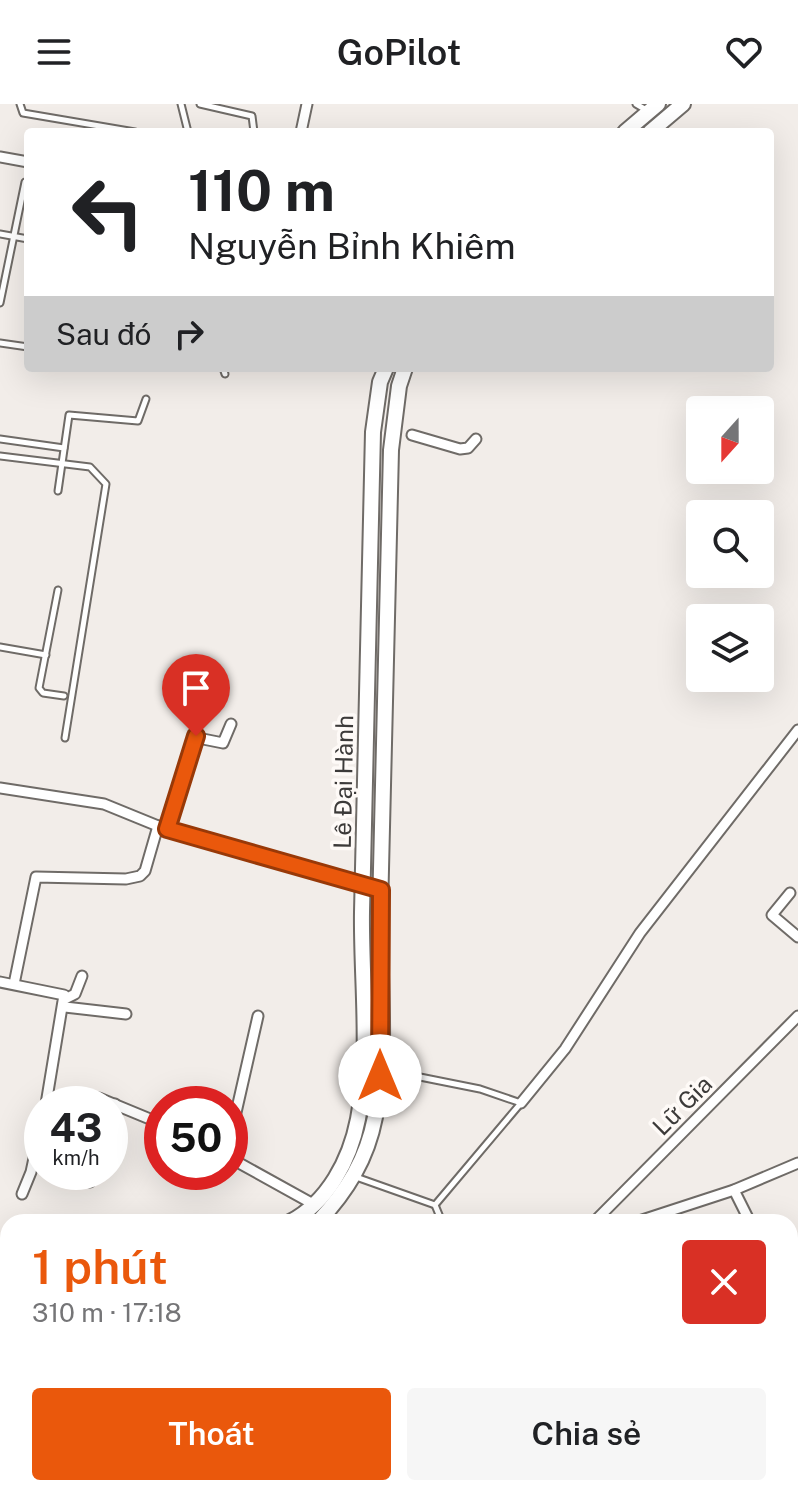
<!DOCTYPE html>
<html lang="vi">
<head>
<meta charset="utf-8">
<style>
  body { margin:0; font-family:"Public Sans",sans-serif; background:#f6f6f6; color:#202124; height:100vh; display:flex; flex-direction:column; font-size:30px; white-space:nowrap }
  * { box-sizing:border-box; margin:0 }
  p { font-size:26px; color:#757577 }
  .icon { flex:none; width:44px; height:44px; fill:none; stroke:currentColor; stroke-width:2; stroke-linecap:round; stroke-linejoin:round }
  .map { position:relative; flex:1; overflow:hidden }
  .panel { position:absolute; left:0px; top:1110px; width:798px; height:282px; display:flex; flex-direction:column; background:#fff; border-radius:24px 24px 0 0; box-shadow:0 8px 32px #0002 }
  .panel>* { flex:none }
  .hud { position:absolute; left:24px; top:24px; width:750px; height:244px; border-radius:8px; box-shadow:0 8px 32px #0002; background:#fff; color:#202124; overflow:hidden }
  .needle { width:52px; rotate:201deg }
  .buttons { position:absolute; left:686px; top:292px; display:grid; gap:16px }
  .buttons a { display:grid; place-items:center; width:88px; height:88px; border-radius:8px; background:#fff; box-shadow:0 8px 32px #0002; font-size:40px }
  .speed { position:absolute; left:24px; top:982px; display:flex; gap:16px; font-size:40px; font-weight:700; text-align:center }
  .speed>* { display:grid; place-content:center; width:104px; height:104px; border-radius:50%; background:#fff; box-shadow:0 8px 32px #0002; line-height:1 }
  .speed small { font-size:20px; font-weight:400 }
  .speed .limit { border:12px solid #d22; background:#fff; color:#111 }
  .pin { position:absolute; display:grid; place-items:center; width:68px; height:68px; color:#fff; margin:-82px -34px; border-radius:50% 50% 50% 0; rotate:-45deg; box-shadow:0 0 8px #0007 }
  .pin .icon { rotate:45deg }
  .me { position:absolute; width:88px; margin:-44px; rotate:0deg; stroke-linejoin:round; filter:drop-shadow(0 0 6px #0008) }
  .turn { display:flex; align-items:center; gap:28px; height:168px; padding:0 32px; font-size:36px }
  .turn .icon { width:104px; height:104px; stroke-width:2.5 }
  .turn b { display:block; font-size:56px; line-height:68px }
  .then { display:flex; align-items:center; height:76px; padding:0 32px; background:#0003; gap:16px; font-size:30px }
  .round { display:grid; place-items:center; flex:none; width:84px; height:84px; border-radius:8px; background:#f6f6f6 }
  .summary { display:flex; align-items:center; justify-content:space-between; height:136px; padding:0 32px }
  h1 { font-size:48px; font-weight:600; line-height:60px; color:#ea580c }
  .cta { display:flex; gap:16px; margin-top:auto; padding:16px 32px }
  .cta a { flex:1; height:92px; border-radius:8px; background:#ea580c; color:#fff; font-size:32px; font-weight:600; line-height:92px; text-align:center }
  .cta a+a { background:#f6f6f6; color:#202124 }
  header { display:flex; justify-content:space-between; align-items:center; height:104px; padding:0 32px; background:#fff; font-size:36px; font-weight:600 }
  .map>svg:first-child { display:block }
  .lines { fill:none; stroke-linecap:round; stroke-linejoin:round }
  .lane-casing { stroke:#6f6b67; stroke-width:9 }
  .street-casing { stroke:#6f6b67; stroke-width:13 }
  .secondary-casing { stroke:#6f6b67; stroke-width:18 }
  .lane { stroke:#fff; stroke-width:5 }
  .street { stroke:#fff; stroke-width:9 }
  .secondary { stroke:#fff; stroke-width:14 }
  .route-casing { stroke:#983908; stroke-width:20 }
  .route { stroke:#ea580c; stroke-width:14 }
  .labels { text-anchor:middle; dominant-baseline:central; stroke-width:7; stroke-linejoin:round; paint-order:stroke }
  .street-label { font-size:24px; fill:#3c3a39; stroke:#fefaf7 }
</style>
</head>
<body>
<header><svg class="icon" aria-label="menu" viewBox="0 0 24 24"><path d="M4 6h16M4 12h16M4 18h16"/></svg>GoPilot<svg class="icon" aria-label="heart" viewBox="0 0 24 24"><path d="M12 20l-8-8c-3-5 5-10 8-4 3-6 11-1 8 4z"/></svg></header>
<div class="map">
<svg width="798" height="1391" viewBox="0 0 798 1391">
  <rect width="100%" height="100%" fill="#f2ede9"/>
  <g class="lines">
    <defs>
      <g id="lane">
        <polyline points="20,0 23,9 135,28"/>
        <polyline points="181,0 188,28"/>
        <polyline points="200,0 252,12 254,28"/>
        <polyline points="636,0 648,7"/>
        <polyline points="0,130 28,135"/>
        <polyline points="0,199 25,78"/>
        <polyline points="0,239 28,243"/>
        <polyline points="223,264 225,270"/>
        <polyline points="0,335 64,344"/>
        <polyline points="0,352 90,363 106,380 65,634"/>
        <polyline points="58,387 69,311 138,317 146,295"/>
        <polyline points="58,486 39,584 43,589 64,592"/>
        <polyline points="0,543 46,551"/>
        <polyline points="356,1073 435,1101 521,999 480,985 385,966"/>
        <polyline points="435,1101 442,1118"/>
        <polyline points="556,1384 568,1391"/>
        <polyline points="523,1391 525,1384"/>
      </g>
      <g id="street">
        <polyline points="301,28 307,0"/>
        <polyline points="0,53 28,58"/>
        <polyline points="412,331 460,345 468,344 476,335"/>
        <polyline points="0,684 104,700 158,722 381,786"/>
        <polyline points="167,725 193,633 223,639 231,620"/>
        <polyline points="790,789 772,811 798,833"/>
        <polyline points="0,878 64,891 46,1000"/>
        <polyline points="14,880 36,773 126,775 140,772 145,767 158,722"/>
        <polyline points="65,895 75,890 82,872"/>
        <polyline points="65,903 126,910"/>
        <polyline points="99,994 162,1020"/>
        <polyline points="521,999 565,945 640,829 798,626"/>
        <polyline points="110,1016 115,1000"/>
        <polyline points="230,1035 258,912"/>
        <polyline points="230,1054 313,1100"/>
        <polyline points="90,1078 93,1068"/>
        <polyline points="734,1086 750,1118"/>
        <polyline points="22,1090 31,1068 42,1017"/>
        <polyline points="594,1118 798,912"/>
        <polyline points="636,1118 734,1086 798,1059"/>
        <polyline points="790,1201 798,1217"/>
        <polyline points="790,1356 798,1349"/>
        <polyline points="162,1391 164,1384"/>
        <polyline points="429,1391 432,1384"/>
        <polyline points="751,1391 758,1384"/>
      </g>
      <g id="secondary">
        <polyline points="625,28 658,0"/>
        <polyline points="650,28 683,0"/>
        <path d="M 290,1118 C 328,1098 350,1056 358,1015 C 371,948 361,876 362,808 C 366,648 369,488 373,328 L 380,278 L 386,264"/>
        <path d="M 318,1118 C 347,1087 367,1055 375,1013 C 388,947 379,874 380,807 C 384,653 388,499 391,346 L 399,282 L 405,264"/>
        <polyline points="0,1174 8,1175"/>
        <polyline points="0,1193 8,1194"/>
        <polyline points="669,1384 681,1391"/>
      </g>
    </defs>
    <use href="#lane" class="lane-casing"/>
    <use href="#street" class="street-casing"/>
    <use href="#secondary" class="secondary-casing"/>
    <use href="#lane" class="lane"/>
    <use href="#street" class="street"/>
    <use href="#secondary" class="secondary"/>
  </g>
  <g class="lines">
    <defs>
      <polyline id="route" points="196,632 167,725 381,786 380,972"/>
    </defs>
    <use href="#route" class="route-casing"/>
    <use href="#route" class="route"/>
  </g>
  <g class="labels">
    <g class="street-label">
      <text transform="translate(343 678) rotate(-89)">Lê Đại Hành</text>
      <text transform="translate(682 1001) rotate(-45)">Lữ Gia</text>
    </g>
  </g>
</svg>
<div class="buttons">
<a><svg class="needle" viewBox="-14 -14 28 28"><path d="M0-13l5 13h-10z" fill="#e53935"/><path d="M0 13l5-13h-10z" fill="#757577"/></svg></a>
<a><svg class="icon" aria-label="search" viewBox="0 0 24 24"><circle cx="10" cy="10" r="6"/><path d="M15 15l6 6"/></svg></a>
<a><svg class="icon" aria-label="layers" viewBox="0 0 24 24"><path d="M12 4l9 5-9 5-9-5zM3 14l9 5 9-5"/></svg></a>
</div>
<div class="speed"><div>43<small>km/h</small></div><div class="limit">50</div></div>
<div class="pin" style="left:196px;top:632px;background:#d93025"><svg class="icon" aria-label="arrive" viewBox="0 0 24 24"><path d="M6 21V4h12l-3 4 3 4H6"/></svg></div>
<svg class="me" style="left:380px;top:972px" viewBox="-20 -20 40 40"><circle r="19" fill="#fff"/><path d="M0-13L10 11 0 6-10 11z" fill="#ea580c"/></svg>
<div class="hud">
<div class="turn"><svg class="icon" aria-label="left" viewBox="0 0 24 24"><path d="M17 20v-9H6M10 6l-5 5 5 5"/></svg><div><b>110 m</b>Nguyễn Bỉnh Khiêm</div></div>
<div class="then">Sau đó<svg class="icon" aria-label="right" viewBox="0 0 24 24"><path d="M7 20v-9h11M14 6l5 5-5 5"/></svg></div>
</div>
<section class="panel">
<div class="summary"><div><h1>1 phút</h1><p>310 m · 17:18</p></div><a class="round" style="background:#d93025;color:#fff"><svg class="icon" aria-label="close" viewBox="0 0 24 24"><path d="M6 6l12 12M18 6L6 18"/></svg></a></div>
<div class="cta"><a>Thoát</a><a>Chia sẻ</a></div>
</section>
</div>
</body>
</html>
